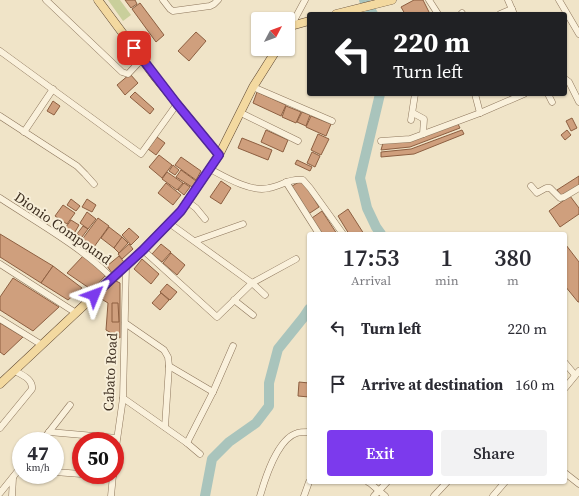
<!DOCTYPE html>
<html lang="en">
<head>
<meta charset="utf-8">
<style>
  body { margin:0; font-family:"Source Serif 4",serif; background:#f2f2f3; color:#2b2b33; height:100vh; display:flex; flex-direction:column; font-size:15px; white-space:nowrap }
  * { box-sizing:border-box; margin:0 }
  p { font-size:13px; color:#7c7c81 }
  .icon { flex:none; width:22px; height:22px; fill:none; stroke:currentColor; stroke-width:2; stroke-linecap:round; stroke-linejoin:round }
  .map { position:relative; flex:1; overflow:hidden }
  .details { position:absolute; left:307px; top:232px; width:260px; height:252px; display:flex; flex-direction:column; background:#fff; border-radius:4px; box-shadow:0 1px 3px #0004 }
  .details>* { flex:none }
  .top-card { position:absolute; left:307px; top:12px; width:260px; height:84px; border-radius:4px; box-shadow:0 1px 3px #0004; background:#202124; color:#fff; overflow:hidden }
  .needle { width:26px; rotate:49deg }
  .controls { position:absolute; left:251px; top:12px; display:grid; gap:8px }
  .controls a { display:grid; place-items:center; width:44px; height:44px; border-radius:4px; background:#fff; box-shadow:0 1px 3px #0004; font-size:20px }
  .speed { position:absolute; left:12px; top:432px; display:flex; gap:8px; font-size:20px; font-weight:700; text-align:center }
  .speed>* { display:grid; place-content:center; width:52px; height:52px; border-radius:50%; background:#fff; box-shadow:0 1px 3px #0004; line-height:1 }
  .speed small { font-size:10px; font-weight:400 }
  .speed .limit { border:6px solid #d22; background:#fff; color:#111 }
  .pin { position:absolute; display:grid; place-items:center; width:34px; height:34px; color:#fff; margin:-17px; border-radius:8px; box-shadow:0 2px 6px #0006 }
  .me { position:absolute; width:44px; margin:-22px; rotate:46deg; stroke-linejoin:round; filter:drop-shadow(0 0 3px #0008) }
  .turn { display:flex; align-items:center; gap:14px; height:84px; padding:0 20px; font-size:18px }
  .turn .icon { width:52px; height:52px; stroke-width:2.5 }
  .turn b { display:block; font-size:28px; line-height:34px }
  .eta { display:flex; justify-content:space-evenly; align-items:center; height:68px; text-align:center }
  .eta b { font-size:24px; font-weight:600; line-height:28px }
  .primary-button { display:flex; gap:8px; margin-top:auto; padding:8px 20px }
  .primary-button a { flex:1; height:46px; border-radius:4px; background:#7c3aed; color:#fff; font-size:16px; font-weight:600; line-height:46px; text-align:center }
  .primary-button a+a { background:#f2f2f3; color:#2b2b33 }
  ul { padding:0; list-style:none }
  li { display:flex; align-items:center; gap:12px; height:56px; padding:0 20px }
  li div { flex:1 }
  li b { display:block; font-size:15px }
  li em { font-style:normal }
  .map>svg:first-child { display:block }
  .green { fill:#c9cf9b }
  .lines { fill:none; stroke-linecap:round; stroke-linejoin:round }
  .river { stroke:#a9c4bc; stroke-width:10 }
  .building { fill:#cf9f7d; stroke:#8d5f41 }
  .minor-casing { stroke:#8d765c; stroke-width:7 }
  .major-casing { stroke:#5b4430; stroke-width:9 }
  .minor { stroke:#faf1dc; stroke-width:6 }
  .major { stroke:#f3d9a0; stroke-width:8 }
  .route-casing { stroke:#51269a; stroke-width:10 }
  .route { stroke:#7c3aed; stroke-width:7 }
  .labels { text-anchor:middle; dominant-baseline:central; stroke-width:4; stroke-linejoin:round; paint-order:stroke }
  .street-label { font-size:14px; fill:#3d2e20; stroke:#f7eed8 }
</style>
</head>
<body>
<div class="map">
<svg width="579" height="496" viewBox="0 0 579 496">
  <rect width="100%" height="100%" fill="#f0e4c8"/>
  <polygon class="green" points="108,0 120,0 131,15 123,21"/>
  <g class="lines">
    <g class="river">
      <polyline points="364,0 373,14"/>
      <polyline points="380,94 360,178 367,208 376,227 381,234"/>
      <polyline points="205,496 212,459 229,442 256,423 269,406 269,383 278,349 303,318 309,309"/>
    </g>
  </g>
  <g class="building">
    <polygon points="125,0 135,0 137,4 131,8"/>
    <polygon points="414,0 423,0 430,14 405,14 401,7"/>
    <polygon points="140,3 164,35 156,42 132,9"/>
    <polygon points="196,32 206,41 189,61 178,51"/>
    <polygon points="130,74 138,83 125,95 117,85"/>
    <polygon points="135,92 154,109 150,114 130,97"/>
    <polygon points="257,92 286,105 281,116 253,103"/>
    <polygon points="53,101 60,106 54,115 47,111"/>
    <polygon points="286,106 301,112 296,123 282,117"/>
    <polygon points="302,112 310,115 306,126 297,122"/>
    <polygon points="311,116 331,124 326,136 306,127"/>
    <polygon points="572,118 577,128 571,131 566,121"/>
    <polygon points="457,122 460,128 410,147 381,150 383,143 409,140"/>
    <polygon points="266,130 288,140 283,152 261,142"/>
    <polygon points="462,130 464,134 414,154 381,157 381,152 411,149"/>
    <polygon points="567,130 571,135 565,140 561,135"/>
    <polygon points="318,134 329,139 321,155 311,150"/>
    <polygon points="157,137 165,143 156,155 148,149"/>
    <polygon points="242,138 272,150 268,160 238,148"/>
    <polygon points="312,152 320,156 315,167 307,163"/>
    <polygon points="159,155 172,165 162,178 149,167"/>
    <polygon points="181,157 201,171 196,180 175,165"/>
    <polygon points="297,160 312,167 310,171 295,164"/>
    <polygon points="173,165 179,170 175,175 169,171"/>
    <polygon points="181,170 196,181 192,187 176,177"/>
    <polygon points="167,172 183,183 177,190 162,179"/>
    <polygon points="579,176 579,185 561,196 557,190"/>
    <polygon points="302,180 319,207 307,215 289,188"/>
    <polygon points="221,181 231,188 221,204 210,197"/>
    <polygon points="166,183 181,195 173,205 158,193"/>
    <polygon points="184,183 190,187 184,195 178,190"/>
    <polygon points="570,196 579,208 579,214 560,227 549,211"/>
    <polygon points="71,199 80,206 76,211 67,205"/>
    <polygon points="87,199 96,205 92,212 82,207"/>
    <polygon points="63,205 75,213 67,224 55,216"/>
    <polygon points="348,209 364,234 349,234 338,216"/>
    <polygon points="322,211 337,234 318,234 309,220"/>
    <polygon points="87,212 96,219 88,229 80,223"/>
    <polygon points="98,218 109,226 89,254 78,245"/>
    <polygon points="71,220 79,225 72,237 63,231"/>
    <polygon points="83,226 88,229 82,237 77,234"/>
    <polygon points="109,227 122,237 114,248 101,238"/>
    <polygon points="129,228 139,237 131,245 122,235"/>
    <polygon points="0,234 53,266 41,283 0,257"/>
    <polygon points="122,237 128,243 119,253 114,248"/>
    <polygon points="129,244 133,249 122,259 118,254"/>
    <polygon points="161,244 171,252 162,262 152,254"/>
    <polygon points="566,245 579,262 579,302 578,302 565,286 565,246"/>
    <polygon points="171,253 185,265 177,275 163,263"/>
    <polygon points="83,256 106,275 92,290 67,273"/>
    <polygon points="119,256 124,262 112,273 107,266"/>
    <polygon points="142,259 159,274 151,284 134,269"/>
    <polygon points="53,266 82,288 68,300 41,283"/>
    <polygon points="13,278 59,307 33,331 0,310 0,297"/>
    <polygon points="116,281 120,283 120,338 106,330 108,303 98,297"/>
    <polygon points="167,284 177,292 170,300 160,292"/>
    <polygon points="161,293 169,300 160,310 152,303"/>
    <polygon points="112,303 118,303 119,322 112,322"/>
    <polygon points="0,323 23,337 4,355 0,352"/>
    <polygon points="299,382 309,383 309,397 298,396"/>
  </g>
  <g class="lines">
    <defs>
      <g id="minor">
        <polyline points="46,0 122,72 128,74 142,59"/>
        <polyline points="163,0 170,9 173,11 210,6 214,4 218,0"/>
        <polyline points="429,0 438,14"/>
        <polyline points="508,0 514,14"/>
        <polyline points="559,0 579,34"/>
        <polyline points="461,14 462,13"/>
        <polyline points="500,14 512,9"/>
        <polyline points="291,26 305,0"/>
        <polyline points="0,51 141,154 177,104"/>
        <polyline points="565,79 569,82 579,102"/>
        <polyline points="253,87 332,121"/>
        <polyline points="475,94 480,113"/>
        <polyline points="548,94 552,102"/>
        <polyline points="241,113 298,141"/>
        <polyline points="413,113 424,119 423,134"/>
        <polyline points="0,116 77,166 85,174 94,184"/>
        <polyline points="411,120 415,94"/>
        <polyline points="24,132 53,89"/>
        <polyline points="381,141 410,139 480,113 524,94"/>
        <path d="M 210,169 C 225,177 252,193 269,188 C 281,186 290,178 303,180 L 310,188 L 343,234"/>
        <polyline points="286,182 319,234"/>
        <polyline points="531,186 537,193 546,188 550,188 560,198 564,197 579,188"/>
        <path d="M 0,198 C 38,223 80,246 112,278"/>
        <polyline points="188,202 196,208 205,219"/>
        <polyline points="169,223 252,283 265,295"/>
        <polyline points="195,241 243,224"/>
        <polyline points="143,250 217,317 252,283 296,259"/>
        <polyline points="0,264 76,313"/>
        <polyline points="234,300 253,315"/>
        <polyline points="0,319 42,345"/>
        <polyline points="125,323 164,350 168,357 169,366 165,427"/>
        <polyline points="565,363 575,375"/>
        <polyline points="565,388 579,371"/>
        <polyline points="213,392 233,346"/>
        <polyline points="123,398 187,443 213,392 169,366"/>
        <path d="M 0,428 L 32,389 C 33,379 22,375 15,371"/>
        <polyline points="49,432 117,438"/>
        <polyline points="42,441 70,405"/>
        <polyline points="187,443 200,454"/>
        <polyline points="115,454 123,398 126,266"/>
        <polyline points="55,472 81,474"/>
        <polyline points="565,473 579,484"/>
        <polyline points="99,475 113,476"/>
        <polyline points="368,482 370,483 385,496"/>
        <polyline points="0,493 21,467"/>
        <polyline points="12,496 13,478"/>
        <polyline points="111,496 113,475"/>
        <path d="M 260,496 C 265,479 277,439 297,433 C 300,432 305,432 309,432"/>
        <polyline points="304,496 309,482"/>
        <polyline points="374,496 387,482"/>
        <polyline points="434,496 447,482"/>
        <polyline points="493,496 505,482"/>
      </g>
      <g id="major">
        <polyline points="98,0 156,78 219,155"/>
        <polyline points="336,14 392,0"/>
        <polyline points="288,31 291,26 309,21"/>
        <polyline points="0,384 143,250 181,211 219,155 253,87 277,49"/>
      </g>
    </defs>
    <use href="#minor" class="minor-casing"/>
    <use href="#major" class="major-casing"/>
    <use href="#minor" class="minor"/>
    <use href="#major" class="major"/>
  </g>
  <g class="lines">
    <defs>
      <polyline id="route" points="94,295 143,250 181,211 219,155 177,104 134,48"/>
    </defs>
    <use href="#route" class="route-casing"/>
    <use href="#route" class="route"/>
  </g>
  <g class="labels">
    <g class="street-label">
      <text transform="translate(63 228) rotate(35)">Dionio Compound</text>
      <text transform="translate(110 372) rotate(-87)">Cabato Road</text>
    </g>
  </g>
</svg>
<div class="controls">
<a><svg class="needle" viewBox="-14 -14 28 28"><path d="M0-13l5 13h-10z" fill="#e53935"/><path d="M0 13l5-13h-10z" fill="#7c7c81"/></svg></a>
</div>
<div class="speed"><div>47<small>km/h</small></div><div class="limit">50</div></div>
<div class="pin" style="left:134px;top:48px;background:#d93025"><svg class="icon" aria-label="arrive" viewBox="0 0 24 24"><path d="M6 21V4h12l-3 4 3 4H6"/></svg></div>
<svg class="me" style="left:94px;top:295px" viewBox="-20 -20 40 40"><path d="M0-17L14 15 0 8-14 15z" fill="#7c3aed" stroke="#fff" stroke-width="4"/></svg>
<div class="top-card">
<div class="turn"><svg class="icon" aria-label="left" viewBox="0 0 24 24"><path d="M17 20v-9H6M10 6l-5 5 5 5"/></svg><div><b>220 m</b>Turn left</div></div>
</div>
<section class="details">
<div class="eta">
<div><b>17:53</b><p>Arrival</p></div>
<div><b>1</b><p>min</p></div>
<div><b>380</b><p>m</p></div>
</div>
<ul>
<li><svg class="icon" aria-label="left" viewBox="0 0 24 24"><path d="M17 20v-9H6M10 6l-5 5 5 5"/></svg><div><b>Turn left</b></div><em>220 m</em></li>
<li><svg class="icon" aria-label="arrive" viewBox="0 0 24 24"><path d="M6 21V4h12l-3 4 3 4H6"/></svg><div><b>Arrive at destination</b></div><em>160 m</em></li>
</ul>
<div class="primary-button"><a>Exit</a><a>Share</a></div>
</section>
</div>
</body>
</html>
